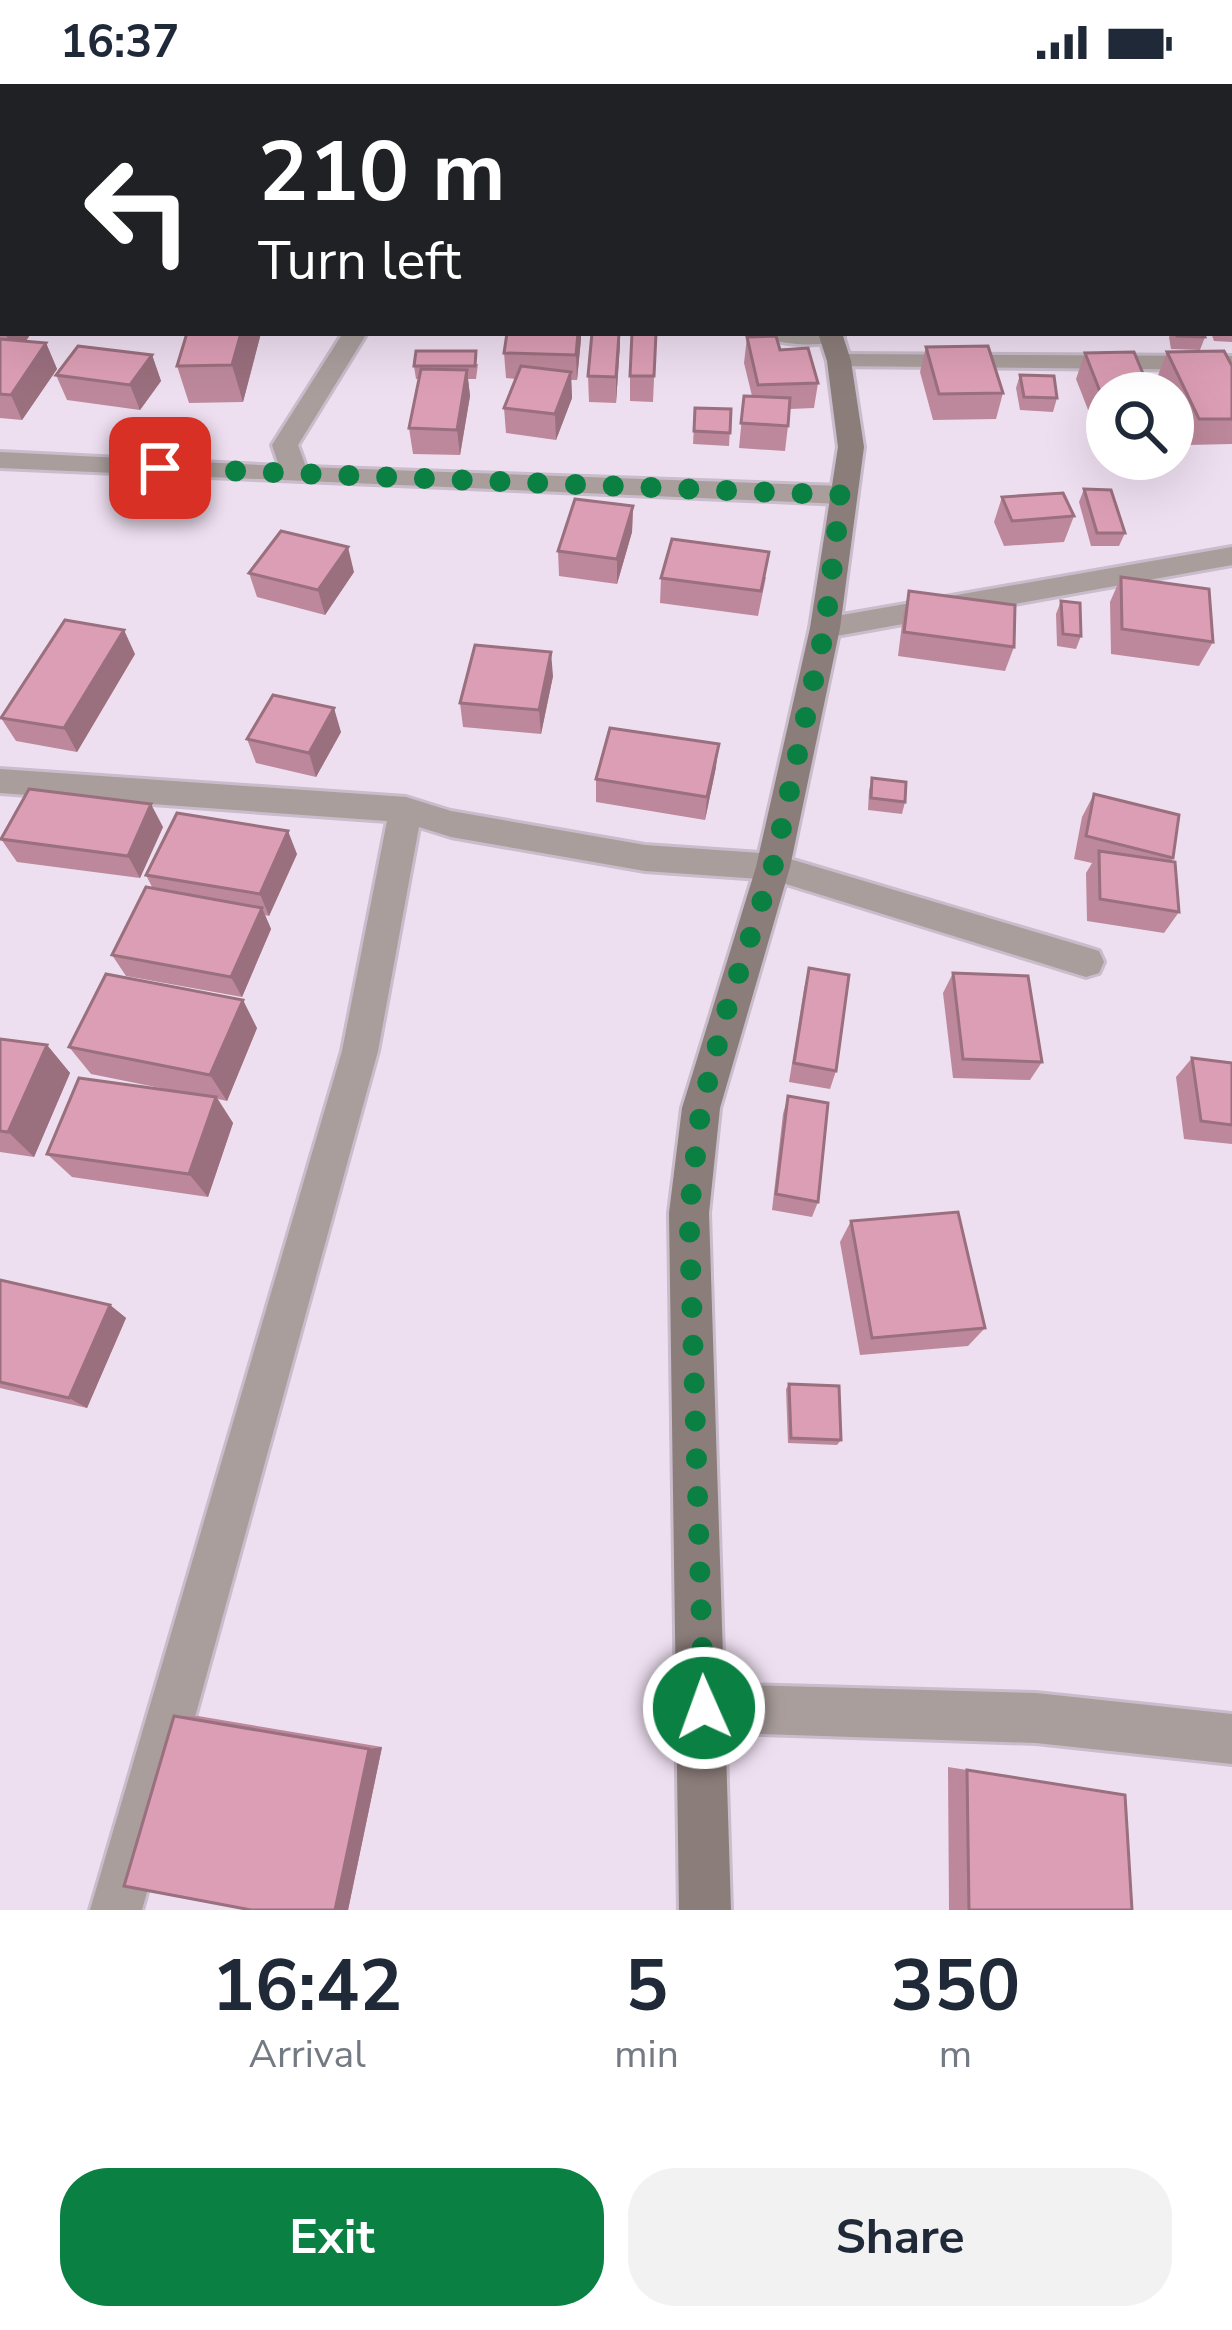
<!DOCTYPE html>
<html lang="en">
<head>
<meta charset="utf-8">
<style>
  body { margin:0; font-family:"Nunito Sans",sans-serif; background:#f2f2f3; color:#1f2937; height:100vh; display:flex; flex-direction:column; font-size:45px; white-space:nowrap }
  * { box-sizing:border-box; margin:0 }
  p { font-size:39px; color:#747a83 }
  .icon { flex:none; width:66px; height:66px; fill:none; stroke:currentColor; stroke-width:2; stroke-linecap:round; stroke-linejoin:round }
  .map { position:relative; height:1826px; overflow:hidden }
  .panel { display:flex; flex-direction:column; background:#fff; flex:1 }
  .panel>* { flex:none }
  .guide { position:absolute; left:0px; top:0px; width:1233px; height:252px; box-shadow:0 12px 48px #0002; background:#202124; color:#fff; overflow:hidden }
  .controls { position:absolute; left:1086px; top:288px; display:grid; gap:24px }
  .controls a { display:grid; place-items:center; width:108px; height:108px; border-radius:50%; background:#fff; box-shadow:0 12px 48px #0002; font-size:60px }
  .pin { position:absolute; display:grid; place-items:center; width:102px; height:102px; color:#fff; margin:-51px; border-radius:24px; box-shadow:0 6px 18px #0006 }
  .me { position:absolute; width:132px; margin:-66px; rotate:358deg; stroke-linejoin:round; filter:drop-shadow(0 0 9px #0008) }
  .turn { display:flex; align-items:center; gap:42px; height:252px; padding:0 60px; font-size:54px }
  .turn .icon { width:156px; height:156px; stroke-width:2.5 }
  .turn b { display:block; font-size:84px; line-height:102px }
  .eta { display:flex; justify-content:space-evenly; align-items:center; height:204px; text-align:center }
  .eta b { font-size:72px; font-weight:700; line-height:84px }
  .action { display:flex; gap:24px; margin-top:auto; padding:24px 60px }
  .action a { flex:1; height:138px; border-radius:48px; background:#0b8043; color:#fff; font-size:48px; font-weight:700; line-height:138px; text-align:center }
  .action a+a { background:#f2f2f3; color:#1f2937 }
  .status { display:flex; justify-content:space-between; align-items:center; height:84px; padding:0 60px; background:#fff; direction:ltr }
  .status svg { height:33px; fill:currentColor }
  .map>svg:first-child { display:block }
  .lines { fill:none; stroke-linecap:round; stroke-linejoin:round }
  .street-casing { stroke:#c9bccb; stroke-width:6 }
  .secondary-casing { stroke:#c9bccb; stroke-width:6 }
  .street { fill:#a99e9c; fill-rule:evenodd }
  .secondary { fill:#8b7d7a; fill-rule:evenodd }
  .wall { fill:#bd889b }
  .shaded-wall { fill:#9a6f7e }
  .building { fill:#dc9eb4; stroke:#9a6f7e; stroke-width:3 }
  .route { stroke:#0b8043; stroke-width:21; stroke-dasharray:0 37.8 }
</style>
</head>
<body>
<div class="status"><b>16:37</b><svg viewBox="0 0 49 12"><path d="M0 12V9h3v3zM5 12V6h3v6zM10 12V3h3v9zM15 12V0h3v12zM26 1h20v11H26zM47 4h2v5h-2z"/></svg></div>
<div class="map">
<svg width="1232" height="1826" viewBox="0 0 1232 1826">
  <rect width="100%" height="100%" fill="#eedff0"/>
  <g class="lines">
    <defs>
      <g id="street">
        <polygon points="476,0 496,0 475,3"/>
        <rect x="0" y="6" width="3" height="12"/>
        <rect x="1230" y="134" width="2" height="14"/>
        <rect x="0" y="183" width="3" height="14"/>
        <polygon points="343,249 367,249 298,361 306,383 841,402 854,411 841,420 0,384 0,368 279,382 272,361"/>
        <path d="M 759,249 L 842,249 L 844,252 C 829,265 774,262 759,249 Z"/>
        <polygon points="839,270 1232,272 1232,286 830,282 830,272"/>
        <polygon points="1232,463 1232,481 825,554 810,544 825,534"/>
        <polygon points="0,685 406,713 451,727 645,761 773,770 1086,863 1099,867 1104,878 1099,889 1086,893 773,796 645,787 451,753 419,743 378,967 142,1826 90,1826 342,967 387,737 0,709"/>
        <polygon points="704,1600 1036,1609 1232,1630 1232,1680 1036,1659 704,1648 687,1641 680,1624 687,1607"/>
      </g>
      <g id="secondary">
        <rect x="685" y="0" width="20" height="3"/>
        <polygon points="818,249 842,249 851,277 864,363 840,544 790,783 720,1024 709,1129 731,1826 679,1826 669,1129 682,1024 756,783 810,544 838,363 827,277"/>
      </g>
    </defs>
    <use href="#street" class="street-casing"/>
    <use href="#secondary" class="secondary-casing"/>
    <use href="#street" class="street"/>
    <use href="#secondary" class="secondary"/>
  </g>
  <g class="wall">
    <polygon points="93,0 150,0 146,3 94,3"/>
    <polygon points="507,0 550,0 548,3 508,3"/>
    <polygon points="0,120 3,121 3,166 0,166"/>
    <polygon points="1230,173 1232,173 1232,258 1214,257 1211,249 1230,249"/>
    <polygon points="3,206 3,249 30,249 26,257 46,259 57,285 22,336 0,334 0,209"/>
    <polygon points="187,249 261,249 243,318 189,319 177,282"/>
    <polygon points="656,249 653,318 630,317 630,292"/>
    <polygon points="1171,249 1204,249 1205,253 1200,266 1171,265 1169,253"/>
    <polygon points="747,253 780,266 818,299 814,324 790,325 785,367 739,364 744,312 752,312 744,279"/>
    <polygon points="581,255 577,296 571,296 572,314 556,356 506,349 504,324 516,295 506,294 504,269"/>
    <polygon points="620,260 616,319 589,318 588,292"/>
    <polygon points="926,263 1003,309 996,335 933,336 920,288"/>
    <polygon points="1167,268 1232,282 1232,360 1187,361 1173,330 1173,309 1164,309 1157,294"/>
    <polygon points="1085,269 1107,309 1107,335 1092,336 1076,295"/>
    <polygon points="152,271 161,297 140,326 67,316 56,291"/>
    <polygon points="478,280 476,295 468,295 470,312 460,371 413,370 409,344 419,295 416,295 414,282"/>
    <polygon points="1020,291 1057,314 1053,328 1020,326 1016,304"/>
    <polygon points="695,324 731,325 729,362 693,360"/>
    <polygon points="1084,405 1125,449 1119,462 1091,462 1079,418"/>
    <polygon points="1002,413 1074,432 1064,458 1004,462 994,438"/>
    <polygon points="633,422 632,448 617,500 559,492 558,467"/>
    <polygon points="354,488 325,531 257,513 249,489"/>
    <polygon points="766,493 758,532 660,519 661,494"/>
    <polygon points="1121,493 1213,558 1199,582 1111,570 1110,518"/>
    <polygon points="909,507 1014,563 1005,587 898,572 903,532"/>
    <polygon points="1061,517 1081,552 1076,565 1057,562 1056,530"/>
    <polygon points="135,570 77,668 16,657 1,634"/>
    <polygon points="553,592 541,650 463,643 460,619"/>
    <polygon points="341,648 316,693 256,679 247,655"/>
    <polygon points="716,683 705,736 596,718 596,695"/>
    <polygon points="872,694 905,718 902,730 868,726 869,706"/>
    <polygon points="1094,710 1173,774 1171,777 1179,828 1164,849 1087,837 1086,789 1092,779 1074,775 1082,733"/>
    <polygon points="163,743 140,794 17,778 1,755"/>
    <polygon points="297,770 269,832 265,831 271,845 242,913 126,892 112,871 153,805 146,791"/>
    <polygon points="809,884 836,987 830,1005 789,998 804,905"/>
    <polygon points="953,889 1042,978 1030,996 953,994 943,909"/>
    <polygon points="257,944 227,1017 218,1015 233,1039 208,1113 72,1093 47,1070 185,1009 91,990 69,963"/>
    <polygon points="0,955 47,961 70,989 34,1073 0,1068"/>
    <polygon points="1192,974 1232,979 1232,1060 1184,1055 1176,993"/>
    <polygon points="788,1012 818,1118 812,1133 772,1126 783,1030"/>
    <polygon points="851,1137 985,1244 968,1262 860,1271 840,1158"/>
    <polygon points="0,1196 110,1221 126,1234 87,1324 0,1304"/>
    <polygon points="789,1300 841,1356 837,1361 788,1359 786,1305"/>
    <polygon points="174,1632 198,1632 382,1663 348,1826"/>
    <polygon points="948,1683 1125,1711 1132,1826 949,1826"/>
  </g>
  <g class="shaded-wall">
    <polygon points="129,0 150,0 146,3 130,3"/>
    <polygon points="277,0 293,0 294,3 274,3"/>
    <polygon points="365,0 381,0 381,3 363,3"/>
    <polygon points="5,249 30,249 30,251 16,272"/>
    <polygon points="241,249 261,249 243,318 232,281"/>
    <polygon points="578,249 581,249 581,255 577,296 576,271"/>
    <polygon points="619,249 620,260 616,319 616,293"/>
    <polygon points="46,259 57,285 22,336 11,311"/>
    <polygon points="152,271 161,297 140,326 130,301"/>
    <polygon points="467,286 470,312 460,371 457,346"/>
    <polygon points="571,288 572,314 556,356 555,330"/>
    <polygon points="633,422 632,448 617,500 617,475"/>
    <polygon points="348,463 354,488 325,531 318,506"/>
    <polygon points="124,546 135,570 77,668 64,644"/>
    <polygon points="551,568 553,592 541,650 539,626"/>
    <polygon points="334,624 341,648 316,693 309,669"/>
    <polygon points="719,660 716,683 705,736 707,713"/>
    <polygon points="151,720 163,743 140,794 128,772"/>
    <polygon points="288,747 297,770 269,832 260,810"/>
    <polygon points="262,824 271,845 242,913 231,893"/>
    <polygon points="243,916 257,944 227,1017 210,991"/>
    <polygon points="47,961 70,989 34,1073 8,1048"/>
    <polygon points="216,1013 233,1039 208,1113 189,1090"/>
    <polygon points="110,1221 126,1234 87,1324 69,1314"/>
    <polygon points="382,1663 348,1826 335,1826 369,1665"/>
  </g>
  <g class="building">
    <polygon points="173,0 222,0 219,3 195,3"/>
    <polygon points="230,0 277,0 274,3 227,3"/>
    <polygon points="301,0 319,0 316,3 299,3"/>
    <polygon points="322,0 365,0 363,3 319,3"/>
    <polygon points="1230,52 1232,52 1232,90 1230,88"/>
    <polygon points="0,120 3,121 3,142 0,142"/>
    <polygon points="1230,173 1232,173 1232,220 1230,219"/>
    <rect x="0" y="224" width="3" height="22"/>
    <polygon points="187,249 241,249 232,281 177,282"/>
    <polygon points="507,249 578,249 576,271 504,269"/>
    <polygon points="592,249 619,249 616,293 588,292"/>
    <polygon points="632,249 656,249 654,292 630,292"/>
    <polygon points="1176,249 1204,249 1205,253 1177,252"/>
    <polygon points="776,252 780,266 808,264 818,299 758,301 747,253"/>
    <polygon points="0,255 46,259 11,311 0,310"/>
    <polygon points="78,262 152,271 130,301 56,291"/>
    <polygon points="988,262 1003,309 939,310 926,263"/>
    <polygon points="416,267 476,267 475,282 414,282"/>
    <polygon points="1224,267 1232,282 1232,335 1199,335 1167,268"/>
    <polygon points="1134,268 1151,309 1101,310 1085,269"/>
    <polygon points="521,282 571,288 555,330 504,324"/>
    <polygon points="421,285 467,286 457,346 409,344"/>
    <polygon points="1020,291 1054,292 1057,314 1024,313"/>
    <polygon points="744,312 790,314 788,342 741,339"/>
    <polygon points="695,324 731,325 730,349 694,347"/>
    <polygon points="1084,405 1111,406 1125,449 1097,449"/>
    <polygon points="1063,409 1074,432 1012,437 1002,413"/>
    <polygon points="575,415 633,422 617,475 558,467"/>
    <polygon points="281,447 348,463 318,506 249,489"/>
    <polygon points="672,455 769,468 761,507 661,494"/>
    <polygon points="1121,493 1209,505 1213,558 1122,545"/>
    <polygon points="909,507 1015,521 1014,563 904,548"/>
    <polygon points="1061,517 1080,519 1081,552 1063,550"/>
    <polygon points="65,536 124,546 64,644 1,634"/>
    <polygon points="475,561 551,568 539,626 460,619"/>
    <polygon points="273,611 334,624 309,669 247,655"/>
    <polygon points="610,644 719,660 707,713 596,695"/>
    <polygon points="872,694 906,698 905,718 871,714"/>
    <polygon points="29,705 151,720 128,772 1,755"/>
    <polygon points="1094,710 1179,731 1173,774 1086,752"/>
    <polygon points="177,729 288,747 260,810 146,791"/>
    <polygon points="1099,767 1175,778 1179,828 1100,815"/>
    <polygon points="146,803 262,824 231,893 112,871"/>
    <polygon points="809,884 849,891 836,987 794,979"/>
    <polygon points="953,889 1028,892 1042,978 963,975"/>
    <polygon points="106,890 243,916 210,991 69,963"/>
    <polygon points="0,955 47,961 8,1048 0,1047"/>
    <polygon points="1192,974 1232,979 1232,1041 1201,1037"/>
    <polygon points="79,994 216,1013 189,1090 47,1070"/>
    <polygon points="788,1012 828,1019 818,1118 776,1110"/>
    <polygon points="958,1128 985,1244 872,1254 851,1137"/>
    <polygon points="0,1196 110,1221 69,1314 0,1298"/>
    <polygon points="789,1300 839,1302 841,1356 791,1354"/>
    <polygon points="174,1632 369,1665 335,1826 251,1826 124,1802"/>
    <polygon points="967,1686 1125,1711 1132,1826 969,1826"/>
  </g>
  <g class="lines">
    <polyline class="route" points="160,384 841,411 825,544 773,783 726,928 701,1024 689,1129 704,1624"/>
  </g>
</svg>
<div class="controls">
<a><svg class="icon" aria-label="search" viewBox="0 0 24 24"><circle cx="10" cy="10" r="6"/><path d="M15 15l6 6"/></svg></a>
</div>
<div class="pin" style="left:160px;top:384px;background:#d93025"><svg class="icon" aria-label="arrive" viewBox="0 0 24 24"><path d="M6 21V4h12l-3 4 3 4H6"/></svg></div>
<svg class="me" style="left:704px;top:1624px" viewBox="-20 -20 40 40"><circle r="17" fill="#0b8043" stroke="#fff" stroke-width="3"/><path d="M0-11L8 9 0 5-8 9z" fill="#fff"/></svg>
<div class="guide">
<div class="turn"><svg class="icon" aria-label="left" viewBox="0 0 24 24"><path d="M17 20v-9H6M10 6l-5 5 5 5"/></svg><div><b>210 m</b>Turn left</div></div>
</div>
</div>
<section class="panel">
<div class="eta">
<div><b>16:42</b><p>Arrival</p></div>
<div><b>5</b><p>min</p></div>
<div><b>350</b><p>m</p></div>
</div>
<div class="action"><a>Exit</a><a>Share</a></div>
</section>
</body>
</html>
